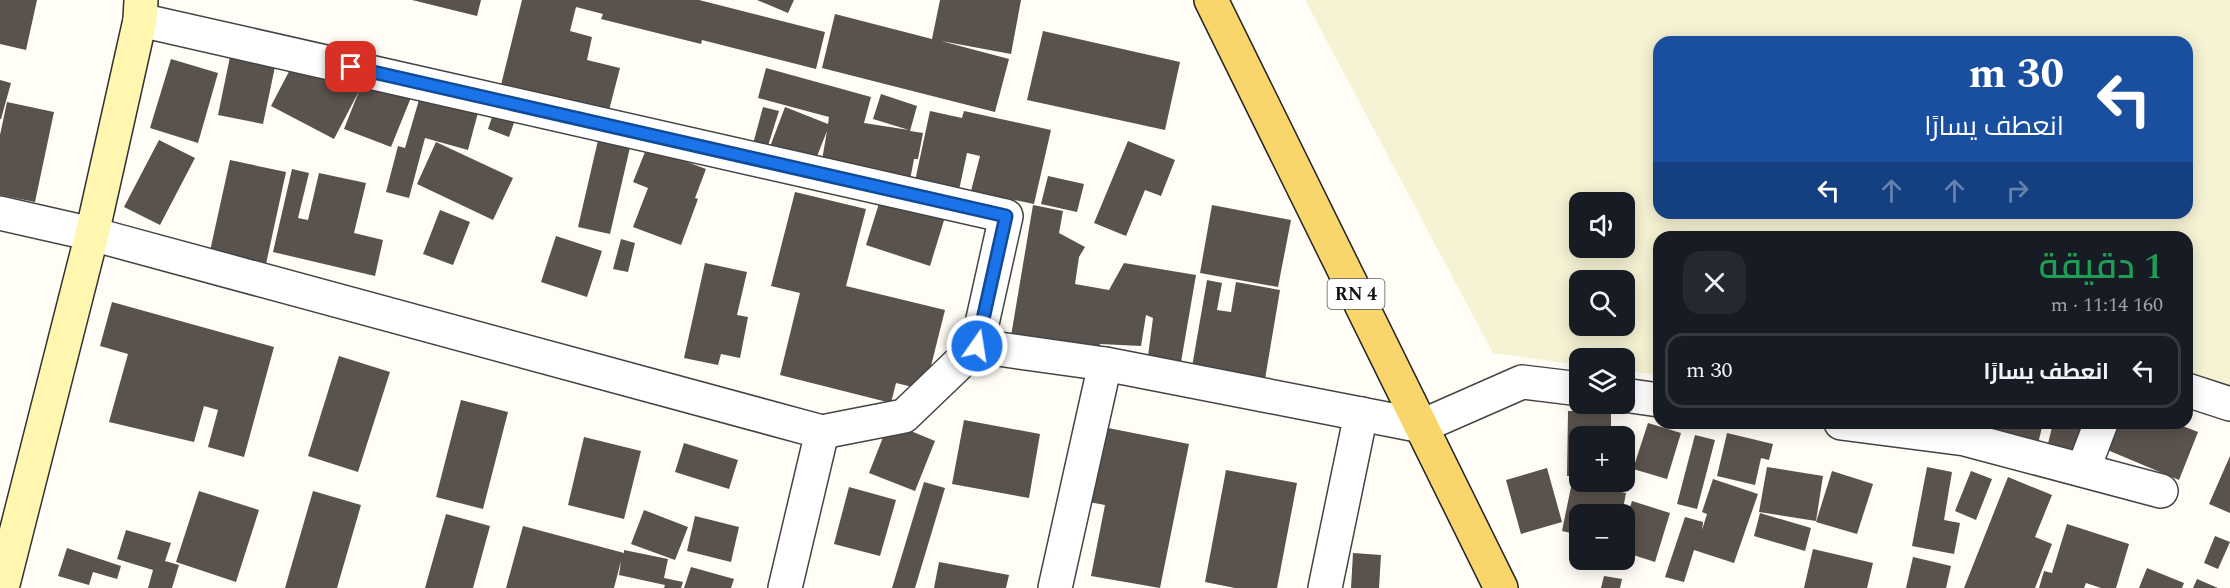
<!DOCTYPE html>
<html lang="ar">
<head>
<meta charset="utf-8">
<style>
  body { margin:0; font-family:Spectral,Cairo,serif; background:#242831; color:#f1f3f6; direction:rtl; height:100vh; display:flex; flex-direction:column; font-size:22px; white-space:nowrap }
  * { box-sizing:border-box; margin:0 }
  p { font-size:20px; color:#9ea1a6 }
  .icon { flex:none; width:33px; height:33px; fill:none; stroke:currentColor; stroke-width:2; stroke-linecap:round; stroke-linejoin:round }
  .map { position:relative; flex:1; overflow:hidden; direction:ltr }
  .sheet { position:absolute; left:1653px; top:231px; width:540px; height:198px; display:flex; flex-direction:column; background:#171b24; border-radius:18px; box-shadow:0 3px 15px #0003; direction:rtl }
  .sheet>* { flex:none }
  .hud { position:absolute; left:1653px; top:36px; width:540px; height:183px; border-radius:18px; box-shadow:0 3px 15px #0003; direction:rtl; background:#1a4fa0; color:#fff; overflow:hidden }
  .fabs { position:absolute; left:1569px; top:192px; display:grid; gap:12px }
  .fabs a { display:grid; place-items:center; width:66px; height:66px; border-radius:12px; background:#171b24; box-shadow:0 3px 15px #0003; font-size:30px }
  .pin { position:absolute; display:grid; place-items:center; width:51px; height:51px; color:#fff; margin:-26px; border-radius:12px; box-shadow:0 3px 9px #0006 }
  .me { position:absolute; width:66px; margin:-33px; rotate:13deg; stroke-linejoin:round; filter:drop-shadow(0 0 4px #0008) }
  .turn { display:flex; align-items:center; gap:21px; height:126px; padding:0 30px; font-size:27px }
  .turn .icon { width:78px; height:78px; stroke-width:2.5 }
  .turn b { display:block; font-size:42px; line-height:51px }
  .lanes { display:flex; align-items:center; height:57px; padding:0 30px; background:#0003; justify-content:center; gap:30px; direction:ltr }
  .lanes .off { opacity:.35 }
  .round { display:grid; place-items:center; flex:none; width:63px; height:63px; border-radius:18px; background:#242831 }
  .overview { display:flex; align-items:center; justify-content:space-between; height:102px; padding:0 30px }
  h1 { font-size:36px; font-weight:600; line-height:45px; color:#1e9e55 }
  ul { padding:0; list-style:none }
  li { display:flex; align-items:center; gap:18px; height:75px; margin:0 12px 9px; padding:0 18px; border:3px solid #363941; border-radius:18px }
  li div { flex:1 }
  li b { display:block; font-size:22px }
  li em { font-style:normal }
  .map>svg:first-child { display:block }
  .farmland { fill:#f6f3d4; fill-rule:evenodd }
  .building { fill:#5a524d }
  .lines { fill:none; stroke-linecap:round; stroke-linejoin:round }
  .minor-casing { stroke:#444; stroke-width:36 }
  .secondary-casing { stroke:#333; stroke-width:36 }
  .primary-casing { stroke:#222; stroke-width:36 }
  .minor { stroke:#fff; stroke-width:33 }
  .secondary { stroke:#fff6b0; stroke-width:33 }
  .primary { stroke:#f9d66b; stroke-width:33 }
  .route-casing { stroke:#114b97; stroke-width:15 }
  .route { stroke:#1a73e8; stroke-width:10 }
  .labels { text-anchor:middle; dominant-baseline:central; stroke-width:6; stroke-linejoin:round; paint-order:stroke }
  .shield { fill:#fff; stroke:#585858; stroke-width:1.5 }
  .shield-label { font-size:18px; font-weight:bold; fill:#111 }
</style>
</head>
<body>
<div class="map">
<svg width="2230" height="588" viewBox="0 0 2230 588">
  <rect width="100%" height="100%" fill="#fffdf5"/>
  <path class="farmland" d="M 1305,0 L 2230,0 L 2230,385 L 2187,372 L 2187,237 L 1659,237 L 1659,375 L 1625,371 L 1624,358 L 1580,358 L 1579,365 L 1493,353 ZM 1659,42 L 2187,42 L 2187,213 L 1659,213 ZM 1580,202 L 1624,202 L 1624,248 L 1580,248 ZM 1580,280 L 1624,280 L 1624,326 L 1580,326 Z"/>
  <g class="building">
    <polygon points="0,0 37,0 26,50 0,44"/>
    <polygon points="412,0 481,0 477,16"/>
    <polygon points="522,0 699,0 825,32 816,69 702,40 701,44 601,19 603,14 576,7 570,31 592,37 587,60 620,68 607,118 499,93"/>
    <polygon points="757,0 794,0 788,13"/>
    <polygon points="940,0 1021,0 1011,54 941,41 1009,59 995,112 822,68 835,14 932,39"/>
    <polygon points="1043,31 1180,62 1165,130 1027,100"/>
    <polygon points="231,52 276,62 263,124 218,115"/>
    <polygon points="296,58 359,91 334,139 271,106"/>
    <polygon points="171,59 218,73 198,143 150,128"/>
    <polygon points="766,68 871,97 864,123 909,130 873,119 881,94 917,106 910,131 923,133 918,159 914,159 910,180 821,166 827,131 812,169 768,152 785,107 828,124 829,117 758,98"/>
    <polygon points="365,76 412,95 391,147 344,129"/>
    <polygon points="0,80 11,83 1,119 0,119"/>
    <polygon points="421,93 479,109 468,150 425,138 409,198 386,192 398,146 405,148"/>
    <polygon points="7,102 54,112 35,202 0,195 0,135"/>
    <polygon points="763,107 779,111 767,149 753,144"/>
    <polygon points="494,111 515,120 509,137 488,129"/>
    <polygon points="930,111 962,118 964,111 1051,130 1034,204 971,191 980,156 967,153 959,190 915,181"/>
    <polygon points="599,136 631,143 610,234 578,227"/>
    <polygon points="159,140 195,158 160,225 124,207"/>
    <polygon points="1128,141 1175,160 1161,196 1145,190 1126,236 1094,223"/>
    <polygon points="436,142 513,178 493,220 417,184"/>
    <polygon points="647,147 706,169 695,198 698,199 681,245 633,227 648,188 633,182"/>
    <polygon points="230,160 286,172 266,264 210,251"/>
    <polygon points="292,169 309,173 298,218 308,220 319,173 366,183 354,233 383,240 375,276 273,252"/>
    <polygon points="1048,176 1084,184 1077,212 1041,204"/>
    <polygon points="795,192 866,209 846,286 945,310 925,390 896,383 891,403 780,375 800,293 771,286"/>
    <polygon points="881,197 945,217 930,266 866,245"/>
    <polygon points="1033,205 1063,211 1059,233 1085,247 1079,257 1075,284 1109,290 1124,263 1196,275 1181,362 1148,356 1153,318 1146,315 1141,346 1100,344 1101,352 1011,336"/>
    <polygon points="1212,205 1291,220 1278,287 1200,273"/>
    <polygon points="440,210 470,222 453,265 423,254"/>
    <polygon points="556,236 602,251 587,297 541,282"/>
    <polygon points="621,239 635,243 628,272 613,269"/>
    <polygon points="705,263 747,272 737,315 748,317 740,358 721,354 718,365 684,358"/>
    <polygon points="1207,280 1222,283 1217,310 1231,312 1236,282 1280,290 1265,379 1192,367"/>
    <polygon points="112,302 274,347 244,457 208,447 218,410 204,406 194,442 109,422 128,354 100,346"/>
    <polygon points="339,356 390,372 358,472 308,456"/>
    <polygon points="461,400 508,412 483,509 436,497"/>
    <polygon points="1568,411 1611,411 1611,436 1580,436 1580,477 1567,476"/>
    <polygon points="964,420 1040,434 1029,498 952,484"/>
    <polygon points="889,422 935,441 915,491 869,473"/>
    <polygon points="1648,423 1681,433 1667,479 1633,469"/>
    <polygon points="1975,423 2043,423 2037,448 1972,433"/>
    <polygon points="2053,423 2090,423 2080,460 2046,452"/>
    <polygon points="2116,423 2175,423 2198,432 2179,480 2105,449"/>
    <polygon points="1103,427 1189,444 1160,588 1091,576 1105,505 1089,502"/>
    <polygon points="1727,433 1773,444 1769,460 1761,458 1755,485 1717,476"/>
    <polygon points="1695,435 1715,440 1697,509 1677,504"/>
    <polygon points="584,437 641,451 624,519 568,505"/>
    <polygon points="684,443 738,460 729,489 675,472"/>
    <polygon points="2230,456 2230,513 2209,504"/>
    <polygon points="1767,467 1823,476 1816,521 1759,512"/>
    <polygon points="1927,467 1952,472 1944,520 1960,523 1954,554 1912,546"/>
    <polygon points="1547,468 1562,522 1521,534 1506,480"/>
    <polygon points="1226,470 1297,483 1277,588 1235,588 1205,582"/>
    <polygon points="1832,471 1873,484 1857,534 1816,522"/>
    <polygon points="1971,471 1992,479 1976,520 1955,511"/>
    <polygon points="2008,477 2052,495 2035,537 2052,544 2035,588 1964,588"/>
    <polygon points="1713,479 1758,494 1734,563 1694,550 1684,582 1665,577 1685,517 1703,522 1702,530 1707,514 1702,512"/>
    <polygon points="924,482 945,488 915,588 892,588"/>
    <polygon points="1572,482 1626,493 1622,514 1580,514 1580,535 1562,531"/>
    <polygon points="849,487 896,500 880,556 834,544"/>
    <polygon points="199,491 259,510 236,582 176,562"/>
    <polygon points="313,491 361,505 337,588 285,588"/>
    <polygon points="1632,501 1670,513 1655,562 1624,552 1624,526"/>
    <polygon points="644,510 688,527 675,560 631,544"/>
    <polygon points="1760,513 1811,528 1805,551 1754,536"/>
    <polygon points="446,514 490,526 473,588 425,588"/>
    <polygon points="695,516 739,527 731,562 687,551"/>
    <polygon points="2067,524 2129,544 2116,588 2101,588 2086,583 2084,588 2039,588 2044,571 2052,573"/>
    <polygon points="523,526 624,553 624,550 668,559 664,578 683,582 681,588 664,588 665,585 619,575 621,561 614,588 506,588"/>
    <polygon points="126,530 171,543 165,561 179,565 172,588 148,588 153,570 117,559"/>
    <polygon points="2215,536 2230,542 2218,569 2204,563"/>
    <polygon points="67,548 121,566 117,579 93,572 89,585 58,576"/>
    <polygon points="1813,549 1873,563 1867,588 1804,588"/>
    <polygon points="1353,553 1381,555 1379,588 1351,588"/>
    <polygon points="1913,557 1951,566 1946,588 1906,588"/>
    <polygon points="939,562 1009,575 1006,588 934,588"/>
    <polygon points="691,567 734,579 731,588 684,588"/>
    <polygon points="2147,568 2184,583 2182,588 2139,588"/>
    <polygon points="1604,576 1622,579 1620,588 1601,588"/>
    <polygon points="2197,579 2218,588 2193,588"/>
  </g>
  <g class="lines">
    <defs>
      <g id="minor">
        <polyline points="140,20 1006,216 977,346 904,416 822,432"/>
        <polyline points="0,213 92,234 822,432 785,588"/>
        <polyline points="977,346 1105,364 1422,426 1522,382 1580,389"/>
        <polyline points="2187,390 2230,404"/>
        <polyline points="1624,395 1659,400"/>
        <polyline points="1841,423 1965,439 2161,491"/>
        <polyline points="2083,470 2101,423"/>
        <polyline points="1055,588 1105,364"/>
        <polyline points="1325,588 1361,414"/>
      </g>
      <polyline id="secondary" points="2,588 92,234 140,20 141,0"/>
      <polyline id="primary" points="1211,0 1501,588"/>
    </defs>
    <use href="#minor" class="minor-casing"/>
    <use href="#secondary" class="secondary-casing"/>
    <use href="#primary" class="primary-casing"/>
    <use href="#minor" class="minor"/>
    <use href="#secondary" class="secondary"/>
    <use href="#primary" class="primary"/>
  </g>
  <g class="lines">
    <defs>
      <polyline id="route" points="351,67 1006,216 977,346"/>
    </defs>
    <use href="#route" class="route-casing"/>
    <use href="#route" class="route"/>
  </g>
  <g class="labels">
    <rect class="shield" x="1327.5" y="279" width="57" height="30" rx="4.5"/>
    <g class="shield-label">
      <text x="1356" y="294">RN 4</text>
    </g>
  </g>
</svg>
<div class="fabs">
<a><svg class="icon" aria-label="sound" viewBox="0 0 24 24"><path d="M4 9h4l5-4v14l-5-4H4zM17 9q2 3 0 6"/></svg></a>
<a><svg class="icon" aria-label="search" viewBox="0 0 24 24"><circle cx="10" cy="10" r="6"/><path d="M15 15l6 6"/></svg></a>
<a><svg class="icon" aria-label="layers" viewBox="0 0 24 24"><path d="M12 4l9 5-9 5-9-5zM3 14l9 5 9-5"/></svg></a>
<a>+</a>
<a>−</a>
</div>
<div class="pin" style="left:351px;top:67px;background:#d93025"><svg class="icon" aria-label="arrive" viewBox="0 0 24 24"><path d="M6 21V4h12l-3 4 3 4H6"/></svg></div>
<svg class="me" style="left:977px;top:346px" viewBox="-20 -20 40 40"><circle r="17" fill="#1a73e8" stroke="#fff" stroke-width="3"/><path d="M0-11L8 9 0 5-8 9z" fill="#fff"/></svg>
<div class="hud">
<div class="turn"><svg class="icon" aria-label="left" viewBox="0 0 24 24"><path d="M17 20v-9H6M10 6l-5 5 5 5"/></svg><div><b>30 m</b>انعطف يسارًا</div></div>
<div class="lanes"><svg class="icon" aria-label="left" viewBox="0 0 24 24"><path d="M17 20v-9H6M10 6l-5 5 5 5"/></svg><svg class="icon off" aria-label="ahead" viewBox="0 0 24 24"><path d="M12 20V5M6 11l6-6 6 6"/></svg><svg class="icon off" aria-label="ahead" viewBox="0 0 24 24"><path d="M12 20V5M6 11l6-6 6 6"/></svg><svg class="icon off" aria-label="right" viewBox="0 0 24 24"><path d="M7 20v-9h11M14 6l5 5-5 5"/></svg></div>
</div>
<section class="sheet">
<div class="overview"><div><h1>1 دقيقة</h1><p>160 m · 11:14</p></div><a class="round"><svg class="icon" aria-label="close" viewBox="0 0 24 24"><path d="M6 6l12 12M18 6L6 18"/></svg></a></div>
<ul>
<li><svg class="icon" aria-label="left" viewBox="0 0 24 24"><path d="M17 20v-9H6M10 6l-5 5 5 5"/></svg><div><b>انعطف يسارًا</b></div><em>30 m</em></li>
</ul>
</section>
</div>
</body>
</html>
